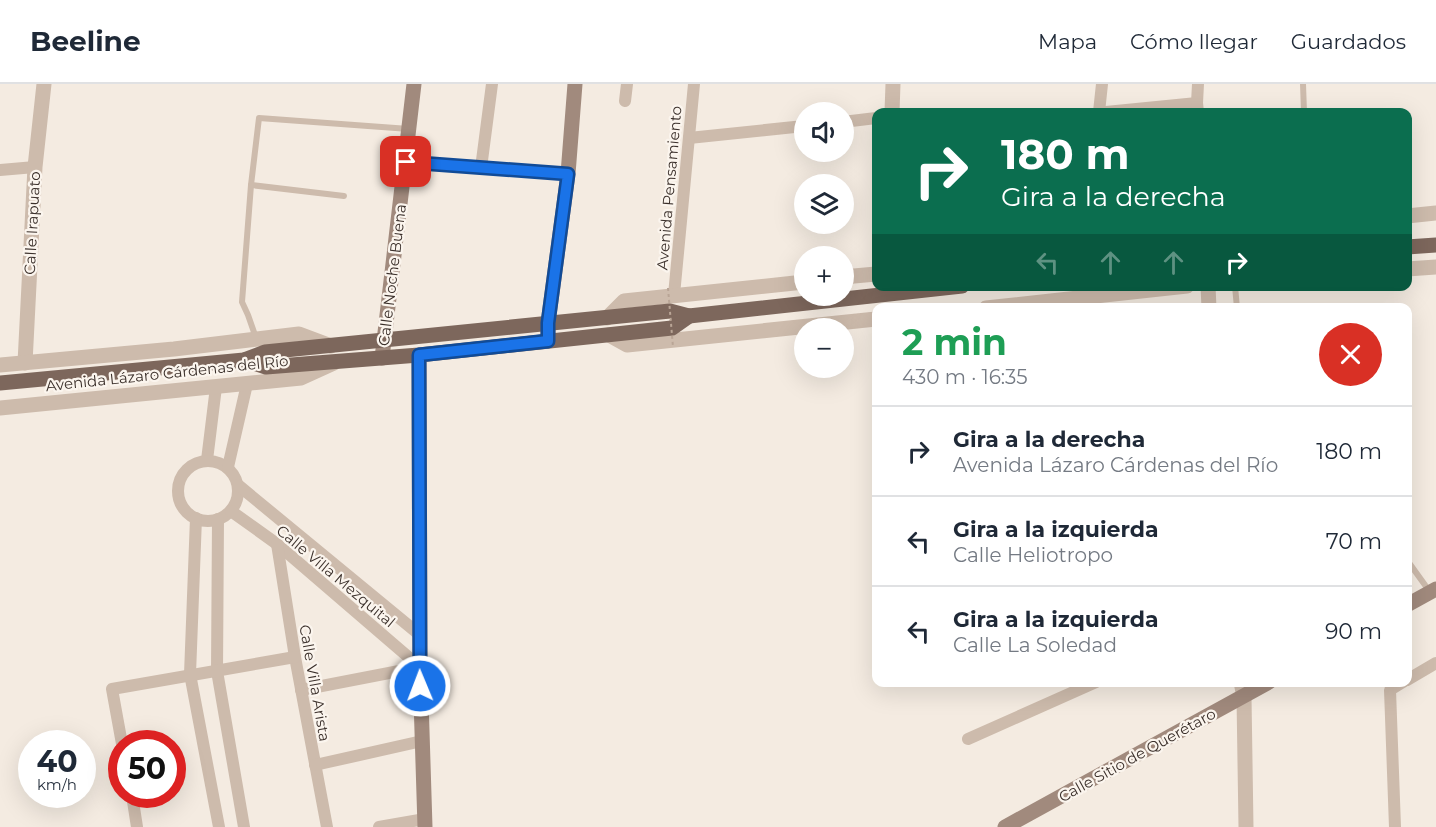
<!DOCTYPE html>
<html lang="es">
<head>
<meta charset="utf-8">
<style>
  body { margin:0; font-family:Montserrat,sans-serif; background:#f6f6f7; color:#1f2937; height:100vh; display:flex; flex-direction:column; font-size:22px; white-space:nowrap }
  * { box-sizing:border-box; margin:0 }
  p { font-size:20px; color:#747a83 }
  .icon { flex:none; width:33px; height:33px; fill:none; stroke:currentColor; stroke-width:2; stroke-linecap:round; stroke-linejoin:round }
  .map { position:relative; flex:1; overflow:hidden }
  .drawer { position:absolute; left:872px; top:219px; width:540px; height:384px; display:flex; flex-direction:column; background:#fff; border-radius:12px; box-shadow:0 6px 24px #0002 }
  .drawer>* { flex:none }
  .top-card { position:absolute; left:872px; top:24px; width:540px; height:183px; border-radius:12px; box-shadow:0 6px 24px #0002; background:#0b6e4f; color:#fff; overflow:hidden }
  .fabs { position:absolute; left:794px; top:18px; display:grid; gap:12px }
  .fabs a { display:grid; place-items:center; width:60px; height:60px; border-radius:50%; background:#fff; box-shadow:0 6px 24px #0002; font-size:30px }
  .speed { position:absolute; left:18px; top:646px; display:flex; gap:12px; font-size:30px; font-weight:700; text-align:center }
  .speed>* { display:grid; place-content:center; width:78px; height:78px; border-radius:50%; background:#fff; box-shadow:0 6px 24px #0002; line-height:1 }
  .speed small { font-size:15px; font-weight:400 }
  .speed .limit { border:9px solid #d22; background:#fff; color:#111 }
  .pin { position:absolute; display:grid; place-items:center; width:51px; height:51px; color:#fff; margin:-26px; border-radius:12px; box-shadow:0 3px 9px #0006 }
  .me { position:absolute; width:66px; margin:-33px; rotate:359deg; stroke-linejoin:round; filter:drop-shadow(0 0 4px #0008) }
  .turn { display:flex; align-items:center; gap:21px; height:126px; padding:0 30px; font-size:27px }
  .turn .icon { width:78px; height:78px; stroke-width:2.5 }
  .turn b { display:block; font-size:42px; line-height:51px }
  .lanes { display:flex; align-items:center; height:57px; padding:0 30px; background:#0003; justify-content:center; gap:30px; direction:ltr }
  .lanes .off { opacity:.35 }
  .round { display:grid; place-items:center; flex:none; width:63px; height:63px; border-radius:32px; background:#f6f6f7 }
  .head { display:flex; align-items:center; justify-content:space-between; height:102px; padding:0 30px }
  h1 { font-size:36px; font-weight:700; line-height:45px; color:#1e9e55 }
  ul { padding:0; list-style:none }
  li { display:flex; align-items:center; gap:18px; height:90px; padding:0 30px; border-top:2px solid #e0e1e3 }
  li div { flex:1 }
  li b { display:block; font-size:22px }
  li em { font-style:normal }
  header { display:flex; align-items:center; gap:36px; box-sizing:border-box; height:84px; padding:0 30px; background:#fff; border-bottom:2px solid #e0e1e3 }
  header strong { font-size:28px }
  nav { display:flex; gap:33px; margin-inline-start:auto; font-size:21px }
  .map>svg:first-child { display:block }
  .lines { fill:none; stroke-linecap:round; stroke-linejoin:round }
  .service { stroke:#cdbbac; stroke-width:6 }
  .minor { stroke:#cdbbac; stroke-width:12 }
  .tertiary { stroke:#cdbbac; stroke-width:15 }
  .secondary { stroke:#a18a7d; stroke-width:15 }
  .primary { stroke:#7d675c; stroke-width:15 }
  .path-bridge { stroke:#b9a596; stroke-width:2; stroke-dasharray:3 3; stroke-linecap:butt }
  .route-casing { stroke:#114b97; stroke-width:15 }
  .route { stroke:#1a73e8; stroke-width:10 }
  .labels { text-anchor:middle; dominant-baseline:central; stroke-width:4.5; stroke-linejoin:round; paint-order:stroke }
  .street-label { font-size:15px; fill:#3b302b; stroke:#fbf5ee }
</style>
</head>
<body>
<header>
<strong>Beeline</strong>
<nav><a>Mapa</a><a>Cómo llegar</a><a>Guardados</a></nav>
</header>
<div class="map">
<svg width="1436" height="743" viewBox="0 0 1436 743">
  <rect width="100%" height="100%" fill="#f4ebe1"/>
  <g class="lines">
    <g class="service">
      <polyline points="1303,0 1304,28"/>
      <polyline points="251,101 344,112"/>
      <polyline points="1235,202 1237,224"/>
      <polyline points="256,254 248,231 242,218 251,101 259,34 409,45"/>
      <polyline points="1407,476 1430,508"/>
    </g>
    <g class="minor">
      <polyline points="625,17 627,0"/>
      <polyline points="1099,28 1102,0"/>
      <polyline points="1106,28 1197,19"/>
      <polyline points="1198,28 1197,19 1198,0"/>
      <polyline points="843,38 876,34"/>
      <polyline points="689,54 804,42"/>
      <polyline points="406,78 568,90"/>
      <polyline points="481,84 492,0"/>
      <polyline points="0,86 35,83"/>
      <polyline points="674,211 694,0"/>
      <polyline points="207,376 216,303"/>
      <circle cx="208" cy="407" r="30"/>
      <polyline points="228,383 247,300"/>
      <polyline points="238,401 420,551"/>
      <polyline points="231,427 277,460 420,583"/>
      <polyline points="196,434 190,590 219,743"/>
      <polyline points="218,435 217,587 244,743"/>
      <polyline points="277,460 295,573 327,743"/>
      <polyline points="1407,596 1436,579"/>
      <polyline points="301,606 420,583"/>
      <polyline points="968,655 1096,598"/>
      <polyline points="122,660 112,605 295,573"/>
      <polyline points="315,681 422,657"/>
      <polyline points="132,711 137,743"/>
      <polyline points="379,743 425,735"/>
      <polyline points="1395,743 1390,606 1403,598"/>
    </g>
    <g class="tertiary">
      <polyline points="892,28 893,0"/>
      <polyline points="1407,132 1436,129"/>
      <polyline points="1407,185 1436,183"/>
      <polyline points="843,193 876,190"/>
      <polyline points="1208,202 1209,224"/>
      <polyline points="986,224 1187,202"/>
      <polyline points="607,234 624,217 804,198"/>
      <polyline points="609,251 627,261 876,235"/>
      <polyline points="25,279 35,83 44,0"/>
      <polyline points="0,281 174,265 299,250 331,262"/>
      <polyline points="0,324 301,294 334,279"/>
      <polyline points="1241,598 1244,613 1246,743"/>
    </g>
    <g class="secondary">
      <polyline points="548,257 548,239 568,90 575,0"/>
      <polyline points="419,271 420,583 425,743"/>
      <polyline points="382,274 414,0"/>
      <polyline points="1407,521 1436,505"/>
      <polyline points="1005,743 1269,598"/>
    </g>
    <g class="primary">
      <polyline points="1407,163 1436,161"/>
      <polyline points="244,276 266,283 419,271 672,244 689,232"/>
      <polyline points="0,299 244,276 265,268 670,227 689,232 962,202"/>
    </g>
    <polyline class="path-bridge" points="668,204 673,263"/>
  </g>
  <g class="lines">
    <defs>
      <polyline id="route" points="406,78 568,90 548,239 548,257 419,271 420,602"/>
    </defs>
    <use href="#route" class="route-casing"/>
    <use href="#route" class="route"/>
  </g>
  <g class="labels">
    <g class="street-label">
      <text transform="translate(669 104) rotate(-85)">Avenida Pensamiento</text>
      <text transform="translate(32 139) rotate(-87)">Calle Irapuato</text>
      <text transform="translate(392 191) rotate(-83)">Calle Noche Buena</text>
      <text transform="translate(167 289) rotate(-6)">Avenida Lázaro Cárdenas del Río</text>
      <text transform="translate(336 492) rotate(40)">Calle Villa Mezquital</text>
      <text transform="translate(315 599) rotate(80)">Calle Villa Arista</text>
      <text transform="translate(1137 671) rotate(-29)">Calle Sitio de Querétaro</text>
    </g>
  </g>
</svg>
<div class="fabs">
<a><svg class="icon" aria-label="sound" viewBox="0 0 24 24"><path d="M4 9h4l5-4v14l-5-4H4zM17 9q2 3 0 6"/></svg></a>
<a><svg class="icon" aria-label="layers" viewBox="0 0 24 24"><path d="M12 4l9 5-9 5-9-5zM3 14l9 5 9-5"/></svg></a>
<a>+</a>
<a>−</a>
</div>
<div class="speed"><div>40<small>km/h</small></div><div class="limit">50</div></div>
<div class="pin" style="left:406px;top:78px;background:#d93025"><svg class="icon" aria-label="arrive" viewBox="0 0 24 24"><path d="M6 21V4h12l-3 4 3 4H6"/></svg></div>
<svg class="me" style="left:420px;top:602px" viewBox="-20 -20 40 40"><circle r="17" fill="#1a73e8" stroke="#fff" stroke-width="3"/><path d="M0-11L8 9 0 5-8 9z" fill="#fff"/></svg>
<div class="top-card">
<div class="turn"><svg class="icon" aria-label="right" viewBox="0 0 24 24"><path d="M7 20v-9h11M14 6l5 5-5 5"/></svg><div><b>180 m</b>Gira a la derecha</div></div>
<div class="lanes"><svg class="icon off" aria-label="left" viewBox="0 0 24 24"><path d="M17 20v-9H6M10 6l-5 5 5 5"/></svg><svg class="icon off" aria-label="ahead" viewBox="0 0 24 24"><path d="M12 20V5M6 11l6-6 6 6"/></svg><svg class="icon off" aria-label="ahead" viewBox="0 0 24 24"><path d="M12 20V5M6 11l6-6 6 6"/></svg><svg class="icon" aria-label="right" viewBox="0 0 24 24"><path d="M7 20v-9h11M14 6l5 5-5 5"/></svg></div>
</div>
<section class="drawer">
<div class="head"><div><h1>2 min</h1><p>430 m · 16:35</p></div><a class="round" style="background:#d93025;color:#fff"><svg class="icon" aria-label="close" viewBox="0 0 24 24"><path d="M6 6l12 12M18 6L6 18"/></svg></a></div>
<ul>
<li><svg class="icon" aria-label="right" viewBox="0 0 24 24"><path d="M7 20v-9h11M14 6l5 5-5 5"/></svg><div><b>Gira a la derecha</b><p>Avenida Lázaro Cárdenas del Río</p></div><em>180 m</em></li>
<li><svg class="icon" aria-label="left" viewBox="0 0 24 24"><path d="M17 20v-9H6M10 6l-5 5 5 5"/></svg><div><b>Gira a la izquierda</b><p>Calle Heliotropo</p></div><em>70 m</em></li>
<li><svg class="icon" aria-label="left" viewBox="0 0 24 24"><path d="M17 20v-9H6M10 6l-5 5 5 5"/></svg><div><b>Gira a la izquierda</b><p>Calle La Soledad</p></div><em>90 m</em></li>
</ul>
</section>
</div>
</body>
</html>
